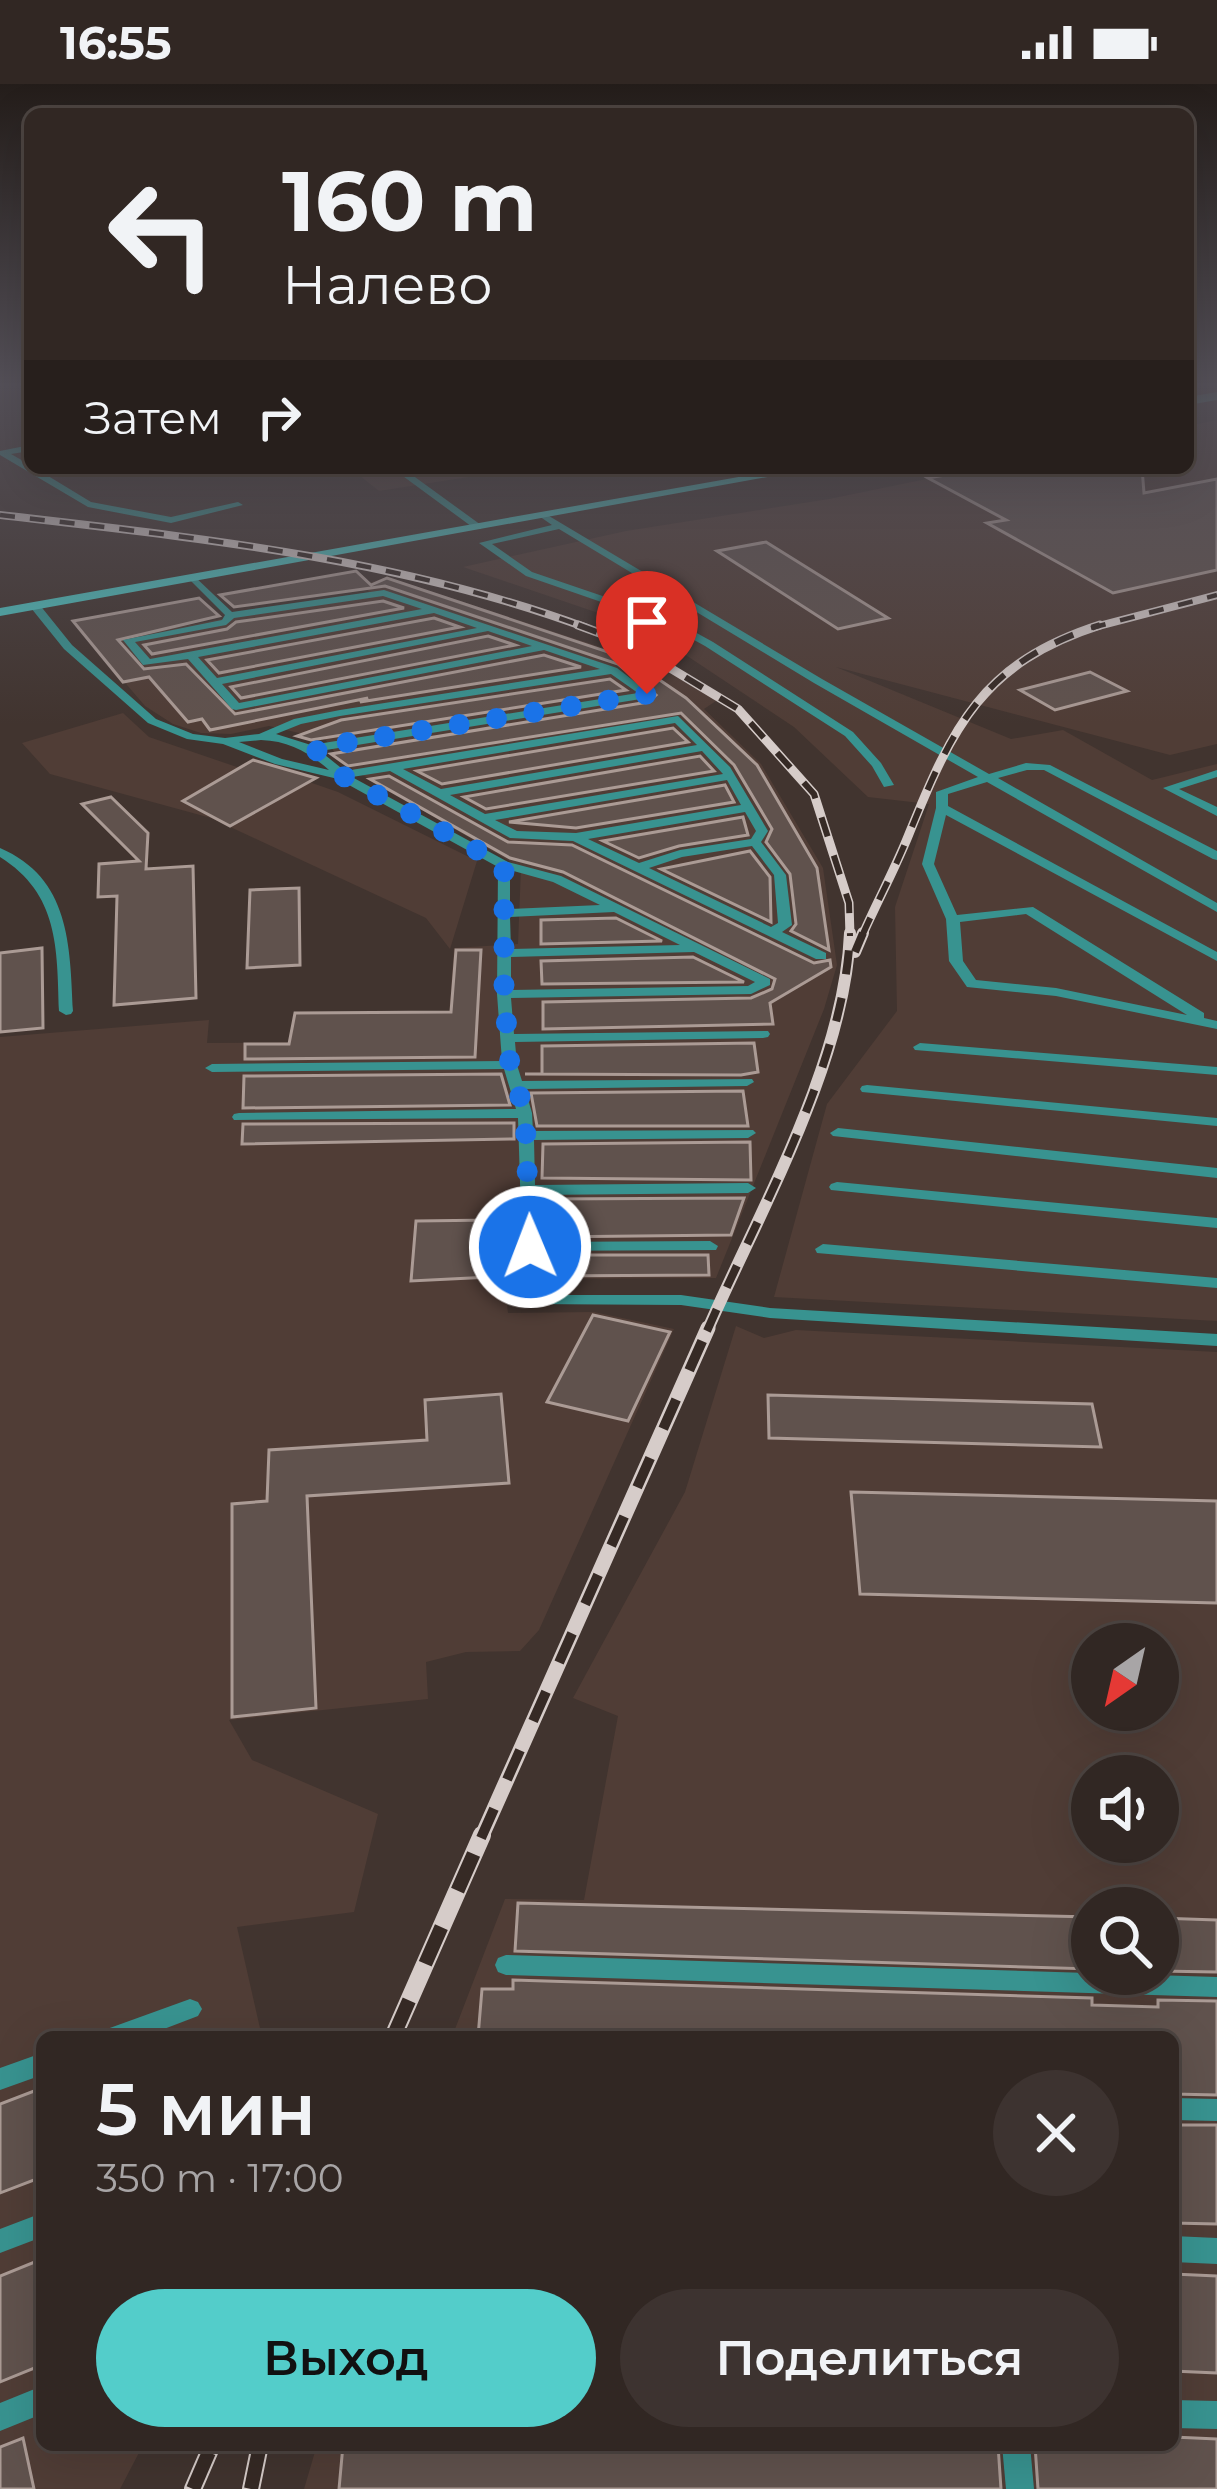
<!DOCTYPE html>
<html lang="ru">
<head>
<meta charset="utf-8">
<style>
  body { margin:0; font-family:Montserrat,sans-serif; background:#3d3330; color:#f1f3f6; height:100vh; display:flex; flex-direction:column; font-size:45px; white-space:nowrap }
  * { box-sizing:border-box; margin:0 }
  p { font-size:39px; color:#a8a5a6 }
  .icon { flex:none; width:66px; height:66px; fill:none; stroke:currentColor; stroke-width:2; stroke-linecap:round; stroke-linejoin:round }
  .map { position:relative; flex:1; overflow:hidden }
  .side { position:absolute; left:36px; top:1947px; width:1143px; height:420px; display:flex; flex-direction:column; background:#312723; border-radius:18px; box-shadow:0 12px 48px #0002,0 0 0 3px #4c4441 }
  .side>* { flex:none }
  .guide { position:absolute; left:24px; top:24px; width:1170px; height:366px; border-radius:18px; box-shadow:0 12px 48px #0002,0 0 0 3px #4c4441; background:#312723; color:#f1f3f6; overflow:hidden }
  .needle { width:78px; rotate:214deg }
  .controls { position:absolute; left:1071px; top:1539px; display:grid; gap:24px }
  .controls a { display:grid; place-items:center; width:108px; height:108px; border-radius:50%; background:#312723; box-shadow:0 12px 48px #0002,0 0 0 3px #4c4441; font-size:60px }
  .pin { position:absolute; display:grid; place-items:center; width:102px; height:102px; color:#fff; margin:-123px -51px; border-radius:50% 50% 50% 0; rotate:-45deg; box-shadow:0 0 12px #0007 }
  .pin .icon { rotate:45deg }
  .me { position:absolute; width:132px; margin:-66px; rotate:359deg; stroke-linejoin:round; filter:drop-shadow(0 0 9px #0008) }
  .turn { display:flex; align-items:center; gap:42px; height:252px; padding:0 60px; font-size:54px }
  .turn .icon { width:156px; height:156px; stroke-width:2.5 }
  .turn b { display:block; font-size:84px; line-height:102px }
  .then { display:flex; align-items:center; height:114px; padding:0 60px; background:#0003; gap:24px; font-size:45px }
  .round { display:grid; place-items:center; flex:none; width:126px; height:126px; border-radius:63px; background:#3d3330 }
  .summary { display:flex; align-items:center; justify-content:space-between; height:204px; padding:0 60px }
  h1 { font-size:72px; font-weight:600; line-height:90px }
  .cta { display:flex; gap:24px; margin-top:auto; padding:24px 60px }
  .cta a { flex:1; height:138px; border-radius:72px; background:#53cdca; color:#111; font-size:48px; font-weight:600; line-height:138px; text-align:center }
  .cta a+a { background:#3d3330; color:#f1f3f6 }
  .status { display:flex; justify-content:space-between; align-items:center; height:84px; padding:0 60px; background:#312723; direction:ltr }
  .status svg { height:33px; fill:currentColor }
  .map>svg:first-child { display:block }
  .built { fill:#503d36; fill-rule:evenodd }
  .building { fill:#60524d; stroke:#ab9b95; stroke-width:3 }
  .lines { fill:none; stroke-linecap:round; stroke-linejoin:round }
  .lane { fill:#389390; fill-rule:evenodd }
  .secondary { fill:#4ec1be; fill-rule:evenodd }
  .rail-far4-casing { stroke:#d6ccc9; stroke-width:8 }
  .rail-far3-casing { stroke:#d6ccc9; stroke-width:9 }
  .rail-far2-casing { stroke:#d6ccc9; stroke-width:12 }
  .rail-far1-casing { stroke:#d6ccc9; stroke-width:15 }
  .rail-casing { stroke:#d6ccc9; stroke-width:18 }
  .rail-far4 { stroke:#362a25; stroke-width:4.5; stroke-dasharray:15; stroke-linecap:butt }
  .rail-far3 { stroke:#362a25; stroke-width:6; stroke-dasharray:20; stroke-linecap:butt }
  .rail-far2 { stroke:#362a25; stroke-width:8; stroke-dasharray:24; stroke-linecap:butt }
  .rail-far1 { stroke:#362a25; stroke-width:10; stroke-dasharray:32; stroke-linecap:butt }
  .rail { stroke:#362a25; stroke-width:14; stroke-dasharray:40; stroke-linecap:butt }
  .route { stroke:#1a73e8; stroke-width:21; stroke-dasharray:0 37.8 }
</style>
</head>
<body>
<div class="status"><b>16:55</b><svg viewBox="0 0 49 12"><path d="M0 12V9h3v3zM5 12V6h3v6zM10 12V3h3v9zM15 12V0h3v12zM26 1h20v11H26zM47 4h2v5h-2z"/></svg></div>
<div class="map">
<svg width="1217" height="2405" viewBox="0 0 1217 2405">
  <rect width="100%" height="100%" fill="#41342f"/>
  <g class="built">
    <polygon points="1217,336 1217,660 1170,671 836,583 1011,655 1063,646 1152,696 1217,680 1217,1237 774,1213 827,1020 897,927 895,823 929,720 868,713 794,643 648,546 463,483 626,447 829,415 980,384 1188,384 1188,342"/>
    <polygon points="350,384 526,384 379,407"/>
    <polygon points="387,493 625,571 657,578 708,607 716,617 704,625 761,680 823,784 837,881 824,925 716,1194 504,1195 508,1229 594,1228 674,1245 539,1546 520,1567 466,1568 426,1578 428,1615 229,1636 252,1676 378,1730 354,1828 237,1843 262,1953 42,1953 42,2361 143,2361 120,2405 0,2405 0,953 209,936 207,959 447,958 454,864 518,860 521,784 342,679 325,655 269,642 231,650 201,649 173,640 145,622 91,559 369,508 363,501"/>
    <polygon points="123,629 149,653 269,694 280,688 338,708 477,777 450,865 426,834 211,734 50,690 22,659"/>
    <path d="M 736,1242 L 764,1254 L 796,1246 L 1217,1268 L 1217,2405 L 304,2405 L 317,2361 L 1173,2361 L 1173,1953 L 452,1953 L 505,1815 L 584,1816 L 618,1632 L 573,1614 L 685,1408 ZM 1092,1560 L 1158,1560 L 1158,1626 L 1092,1626 ZM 1092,1692 L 1158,1692 L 1158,1758 L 1092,1758 ZM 1092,1824 L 1158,1824 L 1158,1890 L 1092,1890 Z"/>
  </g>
  <g class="building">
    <polygon points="985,384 1142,384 1144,409 1217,395 1217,486 1113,509 987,439 1006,436 928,394"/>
    <polygon points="766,458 888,534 838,545 717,467"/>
    <polygon points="356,487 371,501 387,494 629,575 686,614 757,681 817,784 829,866 791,847 796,840 790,790 766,758 772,745 734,681 681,629 348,682 331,670 648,618 656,611 618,580 385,502 234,523 220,511"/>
    <polygon points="199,514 219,532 118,556 144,585 186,580 235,630 544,571 581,583 360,618 368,614 210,646 202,635 188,638 149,593 123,598 73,537"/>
    <polygon points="383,517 404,524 152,570 144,561 227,545 236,538"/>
    <polygon points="434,534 460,543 219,589 207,576"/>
    <polygon points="488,552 515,561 241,614 231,603"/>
    <polygon points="1090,588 1127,607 1055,626 1020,606"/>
    <polygon points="610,595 626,606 311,656 297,652 341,636"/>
    <polygon points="673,644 688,658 442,700 417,687"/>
    <polygon points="700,672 714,687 486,725 464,713"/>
    <polygon points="253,676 316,694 230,742 183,717"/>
    <polygon points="389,692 508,758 572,761 814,879 830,876 831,883 770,919 773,940 543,945 543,918 751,914 772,905 775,895 563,788 510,774 370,695"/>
    <polygon points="725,701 734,718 576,744 509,738"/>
    <polygon points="111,713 148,749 146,785 193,782 196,914 114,921 117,812 98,813 99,780 139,777 82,720"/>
    <polygon points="743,733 748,751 679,762 639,774 603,757"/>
    <polygon points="750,767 770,793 771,838 661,785"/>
    <polygon points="299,804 300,881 247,884 250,806"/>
    <polygon points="616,834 662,857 541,860 541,836"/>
    <polygon points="42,864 43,944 0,948 0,869"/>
    <polygon points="456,866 481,866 475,973 245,975 245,960 289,960 295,929 451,928"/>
    <polygon points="693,873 744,898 542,900 541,877"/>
    <polygon points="754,959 758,988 741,991 525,990 542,990 542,962"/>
    <polygon points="501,990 510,1021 243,1024 244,992"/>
    <polygon points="743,1007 748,1042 537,1042 531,1009"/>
    <polygon points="514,1039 514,1055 242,1060 243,1040"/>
    <polygon points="750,1058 751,1096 542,1094 543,1060"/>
    <polygon points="744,1114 731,1151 544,1153 545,1115"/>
    <polygon points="493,1136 490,1193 411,1197 416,1137"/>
    <polygon points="544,1171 708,1171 709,1191 543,1192"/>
    <polygon points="593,1231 670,1248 628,1337 547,1318"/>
    <polygon points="501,1310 509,1399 307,1412 316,1624 232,1633 232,1420 267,1417 269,1366 427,1356 425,1316"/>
    <polygon points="768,1311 1092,1320 1101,1363 769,1354"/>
    <polygon points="851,1408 1217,1417 1217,1519 860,1510"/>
    <polygon points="518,1819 1092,1833 1092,1885 515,1867"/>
    <polygon points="1158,1834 1217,1836 1217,1888 1158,1887"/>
    <polygon points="513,1896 1092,1914 1092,1921 1158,1923 1158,1916 1217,1917 1217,2011 1173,2010 1173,1953 478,1953 482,1905 513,1905"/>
    <polygon points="42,2004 42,2093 0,2109 0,2020"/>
    <polygon points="1173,2041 1217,2041 1217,2140 1173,2139"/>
    <polygon points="42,2175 42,2281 0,2298 0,2192"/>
    <polygon points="1173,2190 1217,2192 1217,2289 1173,2287"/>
    <polygon points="1173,2353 1217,2355 1217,2405 1038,2405 1035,2361 1173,2361"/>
    <polygon points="23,2354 34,2405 0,2405 0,2363"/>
    <polygon points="343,2361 998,2361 1001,2405 339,2405"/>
  </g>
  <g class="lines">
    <g class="lane">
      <polygon points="30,361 30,367 11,370 30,381 30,384 35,384 91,418 171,433 238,418 243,421 171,439 88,423 0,371 0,367"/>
      <polygon points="402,384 421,384 408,388 481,441 481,445 475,445 396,387"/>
      <path d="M 544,429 L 822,595 L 989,690 L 1026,679 L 1050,681 L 1217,767 L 1217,776 L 1213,775 L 1044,686 L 1027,686 L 998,694 L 1217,819 L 1217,828 L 987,698 L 948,710 L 948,722 L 1217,868 L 1217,877 L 946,731 L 934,780 L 957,831 L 1033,823 L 1204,929 L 1204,934 L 1217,937 L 1217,945 L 1056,912 L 967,903 L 949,877 L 946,835 L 922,780 L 936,724 L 936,708 L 978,693 L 814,599 L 559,445 L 492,460 L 532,488 L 673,536 L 713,558 L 853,648 L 881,679 L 894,701 L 884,703 L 872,682 L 845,652 L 705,562 L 665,540 L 526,492 L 479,459 L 552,441 L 539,432 ZM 1026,830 L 1187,931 L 1056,904 L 976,896 L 963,877 L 960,838 Z"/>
      <path d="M 193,491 L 232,528 L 384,506 L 617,584 L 652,611 L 647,614 L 320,667 L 345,687 L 678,632 L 730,683 L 768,747 L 761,758 L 786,791 L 792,841 L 782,848 L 826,869 L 826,875 L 816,875 L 573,757 L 510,754 L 390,687 L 352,693 L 508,778 L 561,792 L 770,895 L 770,901 L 751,910 L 511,914 L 514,950 L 768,947 L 770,950 L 768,953 L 763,954 L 515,958 L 517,981 L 522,997 L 752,995 L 754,998 L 747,1002 L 525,1005 L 532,1029 L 533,1047 L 753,1046 L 756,1049 L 748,1054 L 534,1056 L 535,1101 L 748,1099 L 756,1104 L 748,1109 L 536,1111 L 538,1158 L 710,1157 L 718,1162 L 716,1166 L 524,1167 L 522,1163 L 518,1034 L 234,1036 L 232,1033 L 234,1030 L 239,1029 L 516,1025 L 504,985 L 212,988 L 205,984 L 212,980 L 502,977 L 497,910 L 498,783 L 338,695 L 275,680 L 223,660 L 187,655 L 148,639 L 64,565 L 31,524 L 31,520 L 39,520 L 72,561 L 156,635 L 193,650 L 225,654 L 259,650 L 294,635 L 340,626 L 600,585 L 544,566 L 236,626 L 232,625 L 188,575 L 143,581 L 123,556 L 222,536 L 225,531 L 188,494 ZM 383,512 L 422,525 L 150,575 L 135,558 L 226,541 L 234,534 ZM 434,529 L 477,544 L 217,594 L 198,573 ZM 488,547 L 532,562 L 239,619 L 222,600 ZM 611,590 L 638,609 L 311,661 L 276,650 L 301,640 L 340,632 ZM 675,639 L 697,661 L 441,705 L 403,685 ZM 261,656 C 289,657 308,668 329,686 L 282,675 L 239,658 ZM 702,667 L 723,690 L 485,730 L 450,711 ZM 727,696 L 741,721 L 576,749 L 517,747 L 495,736 ZM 745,728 L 756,747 L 751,755 L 680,766 L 639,779 L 588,755 ZM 752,762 L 774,791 L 778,839 L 771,843 L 649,784 L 682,773 ZM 510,786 L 553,798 L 600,821 L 510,825 ZM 614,828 L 680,861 L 511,865 L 510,833 ZM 694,868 L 755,898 L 748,902 L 511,906 L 511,873 Z"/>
      <polygon points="1217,686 1217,693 1179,705 1217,723 1217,732 1163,704"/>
      <path d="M 0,764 C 70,794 70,861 73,927 L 71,930 L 66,931 L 59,927 C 57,864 59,810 0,773 Z"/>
      <polygon points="920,959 1217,983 1217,991 915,966 913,963"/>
      <polygon points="867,1001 1217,1034 1217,1042 862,1008 860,1005 862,1002"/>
      <polygon points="838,1044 1217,1084 1217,1094 833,1052 830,1049"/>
      <polygon points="837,1098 1217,1134 1217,1144 831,1106 829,1103 831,1100"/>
      <polygon points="823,1160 1217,1194 1217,1204 817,1169 815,1165"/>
      <polygon points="531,1211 681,1211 770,1224 1217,1250 1217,1262 770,1234 681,1221 525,1220 523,1216 525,1212"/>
      <polygon points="506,1871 1217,1893 1217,1913 506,1891 498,1888 495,1881 498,1874"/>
      <polygon points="190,1915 198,1918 202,1925 198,1932 143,1953 103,1953 107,1945"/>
      <polygon points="42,1969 42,1991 0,2006 0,1984"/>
      <polygon points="1173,2014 1217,2015 1217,2037 1173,2036"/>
      <polygon points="42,2129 42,2153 0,2169 0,2145"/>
      <polygon points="1173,2152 1217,2154 1217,2180 1173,2178"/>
      <polygon points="42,2302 42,2330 0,2347 0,2319"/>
      <polygon points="1173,2316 1217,2317 1217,2345 1173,2344"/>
      <polygon points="1002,2361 1030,2361 1034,2405 1006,2405"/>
    </g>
    <g class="secondary">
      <polygon points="1217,308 1217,316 1188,321 1188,313"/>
      <polygon points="789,384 817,384 0,532 0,524"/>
    </g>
    <defs>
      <g id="rail-far4">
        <path d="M 0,431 C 199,454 398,474 587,544"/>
        <polyline points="1091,544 1217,511"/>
      </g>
      <g id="rail-far3">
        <polyline points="578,541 632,561 738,625 814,710 849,819 850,852"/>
        <path d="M 862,852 C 877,818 895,785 909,750 C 953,642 982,579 1100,541"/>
      </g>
      <g id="rail-far2">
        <polyline points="855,868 863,849"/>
        <path d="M 707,1247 C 759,1128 845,979 850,849"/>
      </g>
      <polyline id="rail-far1" points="481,1754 708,1244"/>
      <g id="rail">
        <polyline points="393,1953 482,1751"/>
        <polyline points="193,2405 212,2361"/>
        <polyline points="251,2405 260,2361"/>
      </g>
    </defs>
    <use href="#rail-far4" class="rail-far4-casing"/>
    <use href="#rail-far3" class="rail-far3-casing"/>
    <use href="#rail-far2" class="rail-far2-casing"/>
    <use href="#rail-far1" class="rail-far1-casing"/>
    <use href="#rail" class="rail-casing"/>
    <use href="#rail-far4" class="rail-far4"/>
    <use href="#rail-far3" class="rail-far3"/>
    <use href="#rail-far2" class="rail-far2"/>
    <use href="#rail-far1" class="rail-far1"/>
    <use href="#rail" class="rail"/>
  </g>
  <linearGradient id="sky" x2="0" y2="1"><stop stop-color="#241d1a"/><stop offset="0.47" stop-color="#545058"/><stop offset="1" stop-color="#545058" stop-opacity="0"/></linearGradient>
  <rect width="1217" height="640" fill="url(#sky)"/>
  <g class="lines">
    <polyline class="route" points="530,1163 525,1029 510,981 504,910 504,781 343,692 314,664 647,610"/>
  </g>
</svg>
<div class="controls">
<a><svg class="needle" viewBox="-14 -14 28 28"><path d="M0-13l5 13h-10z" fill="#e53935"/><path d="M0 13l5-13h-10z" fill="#a8a5a6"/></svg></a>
<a><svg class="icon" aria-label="sound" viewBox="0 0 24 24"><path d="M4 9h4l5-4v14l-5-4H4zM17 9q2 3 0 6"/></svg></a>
<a><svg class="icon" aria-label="search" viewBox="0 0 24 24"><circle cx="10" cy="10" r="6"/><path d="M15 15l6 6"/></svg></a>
</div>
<div class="pin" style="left:647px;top:610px;background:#d93025"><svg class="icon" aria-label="arrive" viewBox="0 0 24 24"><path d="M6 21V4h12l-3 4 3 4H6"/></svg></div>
<svg class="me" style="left:530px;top:1163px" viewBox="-20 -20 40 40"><circle r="17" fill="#1a73e8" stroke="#fff" stroke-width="3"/><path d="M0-11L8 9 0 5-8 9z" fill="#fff"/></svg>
<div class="guide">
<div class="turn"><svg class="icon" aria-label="left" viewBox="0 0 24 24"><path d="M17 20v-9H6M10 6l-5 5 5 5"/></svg><div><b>160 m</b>Налево</div></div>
<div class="then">Затем<svg class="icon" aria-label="right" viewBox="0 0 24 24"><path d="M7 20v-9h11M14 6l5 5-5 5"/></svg></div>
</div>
<section class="side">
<div class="summary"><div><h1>5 мин</h1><p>350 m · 17:00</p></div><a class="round"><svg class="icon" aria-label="close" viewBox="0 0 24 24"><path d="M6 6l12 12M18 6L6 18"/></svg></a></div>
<div class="cta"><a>Выход</a><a>Поделиться</a></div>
</section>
</div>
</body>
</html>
